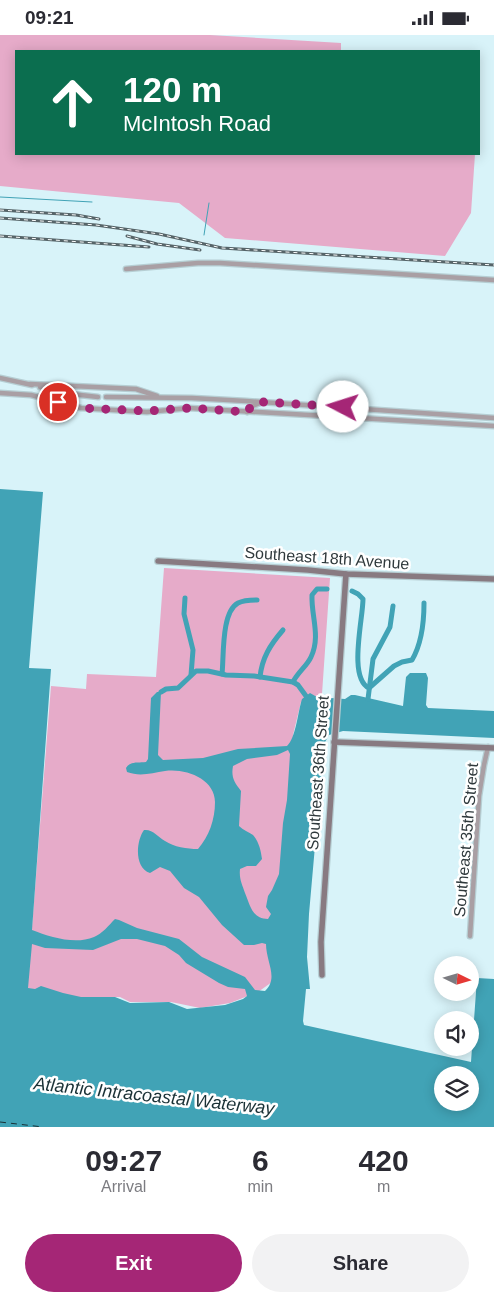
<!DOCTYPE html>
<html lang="en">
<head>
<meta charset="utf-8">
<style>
  body { margin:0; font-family:Helvetica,sans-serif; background:#f2f2f3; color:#2b2b33; height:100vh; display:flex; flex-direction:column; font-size:19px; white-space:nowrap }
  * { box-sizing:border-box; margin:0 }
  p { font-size:16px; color:#7c7c81 }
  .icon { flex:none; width:28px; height:28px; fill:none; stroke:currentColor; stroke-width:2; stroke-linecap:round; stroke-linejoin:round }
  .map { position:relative; height:1092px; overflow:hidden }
  .drawer { display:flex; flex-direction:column; background:#fff; flex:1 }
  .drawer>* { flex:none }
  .hud { position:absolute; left:15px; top:15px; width:465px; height:105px; border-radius:0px; box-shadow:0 2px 12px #0003; background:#0b6e4f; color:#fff; overflow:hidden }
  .needle { width:32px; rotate:95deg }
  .controls { position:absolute; left:434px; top:921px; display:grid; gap:10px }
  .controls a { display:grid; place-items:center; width:45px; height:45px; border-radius:50%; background:#fff; box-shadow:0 2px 12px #0003; font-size:25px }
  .pin { position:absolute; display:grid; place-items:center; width:42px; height:42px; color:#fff; margin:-21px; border:2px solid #fff; border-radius:50%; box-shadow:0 1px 5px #0007 }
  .me { position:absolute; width:55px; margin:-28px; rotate:275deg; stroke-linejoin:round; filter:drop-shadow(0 0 4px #0008) }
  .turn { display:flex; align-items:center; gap:18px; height:105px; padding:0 25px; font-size:22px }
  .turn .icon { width:65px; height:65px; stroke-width:2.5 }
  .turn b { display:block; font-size:35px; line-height:42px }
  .eta { display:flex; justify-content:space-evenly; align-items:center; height:85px; text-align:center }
  .eta b { font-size:30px; font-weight:800; line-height:35px }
  .action { display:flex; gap:10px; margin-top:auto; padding:10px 25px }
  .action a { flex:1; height:58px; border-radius:30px; background:#a52676; color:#fff; font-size:20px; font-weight:800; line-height:58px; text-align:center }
  .action a+a { background:#f2f2f3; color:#2b2b33 }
  .status { display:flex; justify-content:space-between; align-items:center; height:35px; padding:0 25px; background:#fff; direction:ltr }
  .status svg { height:14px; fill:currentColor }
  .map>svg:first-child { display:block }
  .green { fill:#e6abc9 }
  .water { fill:#41a3b6; fill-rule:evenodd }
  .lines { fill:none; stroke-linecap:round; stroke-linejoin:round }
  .stream { stroke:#41a3b6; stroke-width:1 }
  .canal { stroke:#41a3b6; stroke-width:5 }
  .ferry { stroke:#1a3136; stroke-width:1; stroke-dasharray:6 5; stroke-linecap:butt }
  .street-casing { stroke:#b6ced3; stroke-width:7 }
  .secondary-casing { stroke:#b6ced3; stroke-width:8 }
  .street { stroke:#a99fa4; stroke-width:4.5 }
  .secondary { stroke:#887a81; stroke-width:5.5 }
  .rail-casing { stroke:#566468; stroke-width:3 }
  .rail { stroke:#fff; stroke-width:1; stroke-dasharray:4; stroke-linecap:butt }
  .route { stroke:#a52676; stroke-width:9; stroke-dasharray:0 16.2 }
  .labels { text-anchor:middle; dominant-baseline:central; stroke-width:5; stroke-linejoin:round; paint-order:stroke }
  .street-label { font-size:16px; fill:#2f393c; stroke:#fff }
  .water-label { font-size:18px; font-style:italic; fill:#1a3136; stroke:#fff }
</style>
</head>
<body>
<div class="status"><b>09:21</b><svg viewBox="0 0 49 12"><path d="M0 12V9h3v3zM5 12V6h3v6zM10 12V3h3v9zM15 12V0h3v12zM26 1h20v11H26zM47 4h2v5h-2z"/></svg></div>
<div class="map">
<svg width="494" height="1092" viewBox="0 0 494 1092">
  <rect width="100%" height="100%" fill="#d8f3f9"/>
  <g class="green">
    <polygon points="0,0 210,0 341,8 341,16 16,16 16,119 475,119 471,178 445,221 225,203 179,168 0,151"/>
    <polygon points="164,533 330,543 322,659 301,667 293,700 278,900 272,947 258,957 230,968 200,973 171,967 130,967 120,962 77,962 27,955 51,651 86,654 87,639 156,642"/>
  </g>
  <path class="water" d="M 0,454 L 43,457 L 29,633 L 51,634 L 32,895 C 50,902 75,910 94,902 C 102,899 109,890 115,884 L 119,885 L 137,893 L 179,904 L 202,922 L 245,942 L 255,955 L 265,956 C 279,943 266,927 266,909 L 262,908 L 254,910 L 244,910 L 222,890 L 199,862 L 184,853 L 170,836 L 160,832 L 150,838 C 134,833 136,806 144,795 C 153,794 158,802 165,806 C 174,812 187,814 198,814 C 209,801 215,785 215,767 C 215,744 186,733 165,736 C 152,738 140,742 127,737 L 126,733 C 130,726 138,728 146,727 L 148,724 L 151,663 L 157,657 L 161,657 L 158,720 L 163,725 L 203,723 L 238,714 L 287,711 C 296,703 298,676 302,664 L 310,658 L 317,662 L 345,664 L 351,660 L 355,660 L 403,671 L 406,642 L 410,638 L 426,638 L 428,643 L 426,670 L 428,673 L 494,676 L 494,703 L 343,696 L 329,700 L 324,709 L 309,879 L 307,922 L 310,954 L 306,954 L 303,986 L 304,990 L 471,1027 L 477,943 L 494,944 L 494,1092 L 0,1092 ZM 288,715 L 290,719 L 287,765 L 283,788 L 279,839 L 272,855 L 268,861 L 266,872 L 271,879 L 268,884 C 252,884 250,870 245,858 C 242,849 239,844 240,834 L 247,831 L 256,831 L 262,824 C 261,816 259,807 253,800 C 249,797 243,795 239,791 L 241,756 C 234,747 231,742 233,731 L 247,724 L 277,720 ZM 121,904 L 137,904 L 165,911 L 179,920 L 186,928 L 219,948 L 228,952 L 245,954 L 247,961 L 243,964 L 225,970 L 187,974 L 169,967 L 130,968 L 115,962 L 81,962 L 63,958 L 41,951 L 35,954 L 28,953 L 32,909 L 45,913 L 93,915 ZM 442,1040 L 470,1040 L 470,1068 L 442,1068 Z"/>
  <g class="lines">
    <g class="stream">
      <polyline points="0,162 92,167"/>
      <polyline points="204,200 209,168"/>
    </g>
    <g class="canal">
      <path d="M 352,556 L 358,559 L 363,564 C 363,584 348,643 369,653 L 394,631 L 402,627 L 412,625 C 422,608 424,587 424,568"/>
      <polyline points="185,563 184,579 193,615 191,640"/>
      <path d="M 222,639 C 224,622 221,577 238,568 C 244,565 251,565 257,565"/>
      <path d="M 260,642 C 262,623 270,610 283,595"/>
      <path d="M 293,647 C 298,637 307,631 311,622 C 321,601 311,581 312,560 L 317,554 L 327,554"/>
      <polyline points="161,657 166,654 178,653 196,636 208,636 226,640 254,641 293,647 298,650 306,661"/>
      <polyline points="368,664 373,624 390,592 393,571"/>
    </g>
    <polyline class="ferry" points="0,1087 43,1092"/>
    <defs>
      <g id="street">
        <polyline points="126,234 198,228 220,228 494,245"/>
        <polyline points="0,343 32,350"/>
        <polyline points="30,349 136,354 157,361"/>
        <polyline points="40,352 72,359 98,362"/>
        <polyline points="0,358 31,360 81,373 147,377 189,373 494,391"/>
        <polyline points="106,362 192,363 246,366 494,383"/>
        <polyline points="247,377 250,372 260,368"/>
        <polyline points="470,901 479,761 484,730 488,712"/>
      </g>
      <g id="secondary">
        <polyline points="158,526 308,535 346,539 494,544"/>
        <polyline points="334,707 494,713"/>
        <polyline points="322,940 321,907 346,539"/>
      </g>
    </defs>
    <use href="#street" class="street-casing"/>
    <use href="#secondary" class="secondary-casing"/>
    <use href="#street" class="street"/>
    <use href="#secondary" class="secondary"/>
    <defs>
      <g id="rail">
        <polyline points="0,175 76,180 99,184"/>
        <polyline points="0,183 96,190 159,199 222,213 494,230"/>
        <polyline points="0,201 149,212"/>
        <polyline points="127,201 157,209 200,215"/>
      </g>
    </defs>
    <use href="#rail" class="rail-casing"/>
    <use href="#rail" class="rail"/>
  </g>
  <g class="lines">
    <polyline class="route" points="58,367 81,373 147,376 190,373 247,377 252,370 264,367 343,372"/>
  </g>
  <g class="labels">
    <g class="street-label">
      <text transform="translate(327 523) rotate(4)">Southeast 18th Avenue</text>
      <text transform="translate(318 738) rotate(-86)">Southeast 36th Street</text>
      <text transform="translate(466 805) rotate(-85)">Southeast 35th Street</text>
    </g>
    <g class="water-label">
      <text transform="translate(154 1061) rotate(6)">Atlantic Intracoastal Waterway</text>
    </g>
  </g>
</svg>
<div class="controls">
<a><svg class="needle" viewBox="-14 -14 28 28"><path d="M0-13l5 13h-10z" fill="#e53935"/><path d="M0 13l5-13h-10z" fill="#7c7c81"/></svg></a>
<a><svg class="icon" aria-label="sound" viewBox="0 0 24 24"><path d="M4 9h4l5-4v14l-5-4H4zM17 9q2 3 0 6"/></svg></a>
<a><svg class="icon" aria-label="layers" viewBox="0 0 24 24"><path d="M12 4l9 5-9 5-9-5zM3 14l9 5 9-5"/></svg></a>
</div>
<div class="pin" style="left:58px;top:367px;background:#d93025"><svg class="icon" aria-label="arrive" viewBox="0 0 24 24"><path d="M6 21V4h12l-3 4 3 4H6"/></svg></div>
<svg class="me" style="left:343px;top:372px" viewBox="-20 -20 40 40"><circle r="19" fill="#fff"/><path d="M0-13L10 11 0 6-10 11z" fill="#a52676"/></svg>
<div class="hud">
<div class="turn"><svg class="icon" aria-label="ahead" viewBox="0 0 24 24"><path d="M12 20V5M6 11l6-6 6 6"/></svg><div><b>120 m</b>McIntosh Road</div></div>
</div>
</div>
<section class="drawer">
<div class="eta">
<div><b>09:27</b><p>Arrival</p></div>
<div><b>6</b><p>min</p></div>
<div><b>420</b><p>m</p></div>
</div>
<div class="action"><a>Exit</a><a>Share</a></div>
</section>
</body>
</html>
